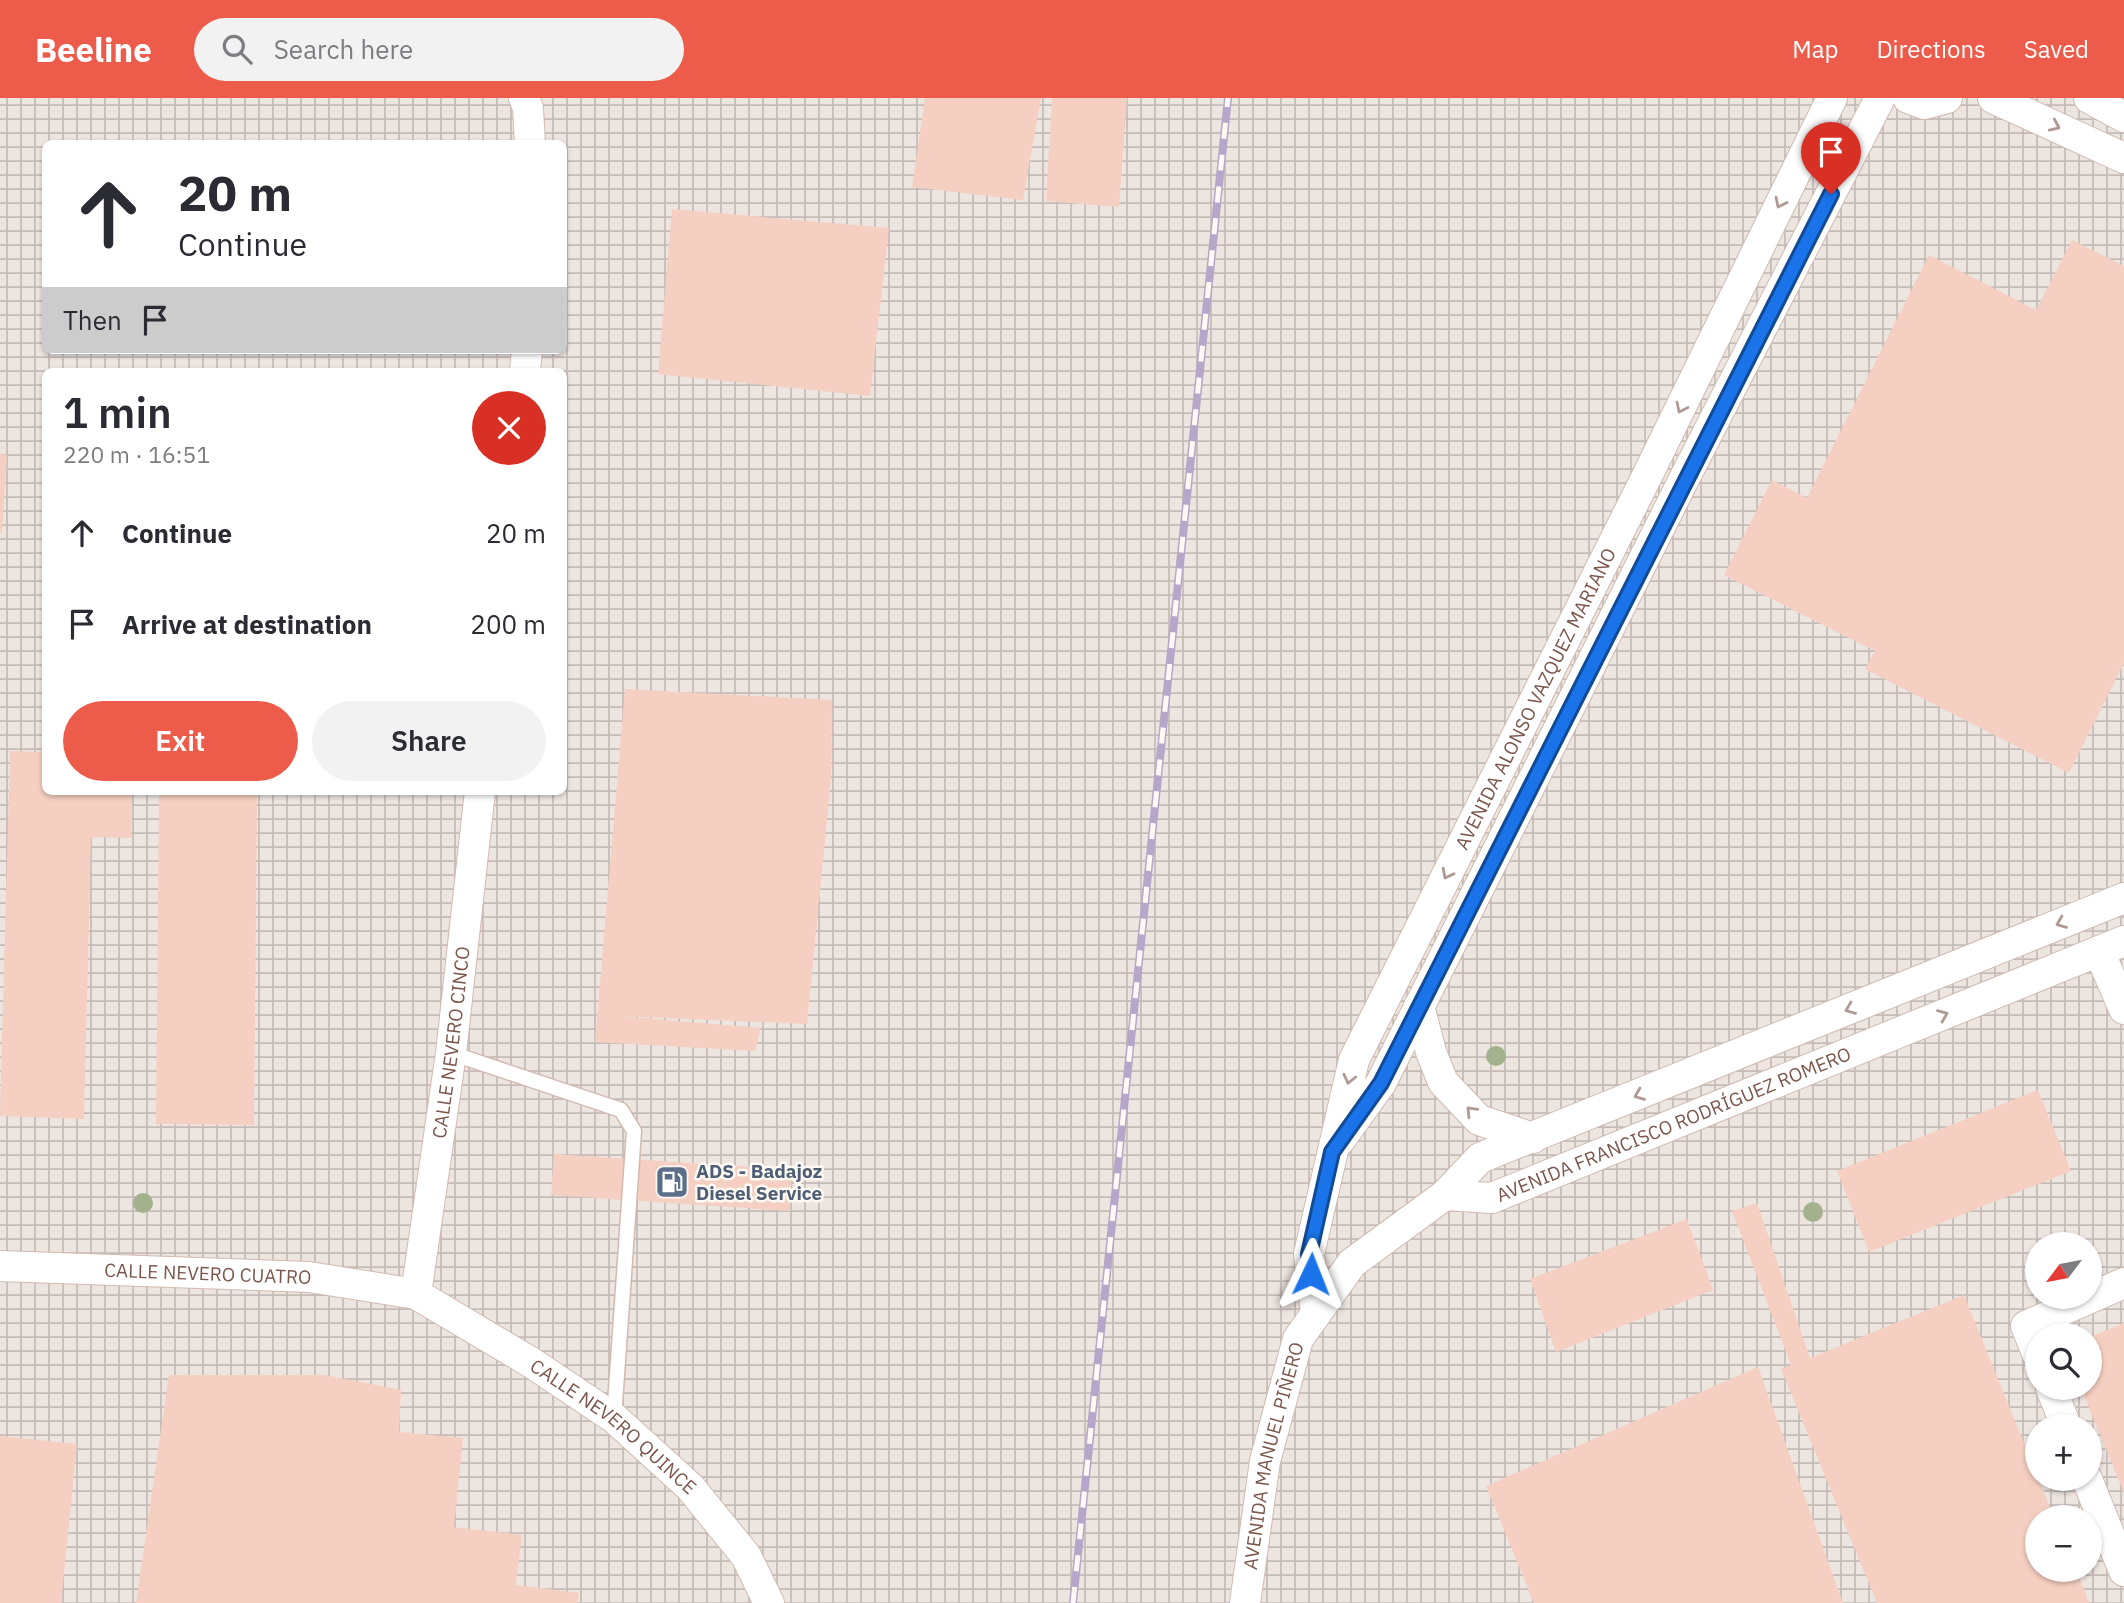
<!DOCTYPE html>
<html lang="en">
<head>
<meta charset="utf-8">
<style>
  body { margin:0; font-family:"IBM Plex Sans",sans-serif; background:#f2f2f3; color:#2b2b33; height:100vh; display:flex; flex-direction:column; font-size:26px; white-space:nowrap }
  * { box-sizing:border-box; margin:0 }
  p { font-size:23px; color:#7c7c81 }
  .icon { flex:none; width:38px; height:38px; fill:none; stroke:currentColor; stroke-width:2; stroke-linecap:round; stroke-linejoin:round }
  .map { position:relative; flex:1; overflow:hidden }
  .details { position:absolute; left:42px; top:270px; width:525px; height:427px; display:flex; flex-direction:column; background:#fff; border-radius:10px; box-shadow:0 2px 5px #0004 }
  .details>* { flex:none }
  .banner { position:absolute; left:42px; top:42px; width:525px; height:214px; border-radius:10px; box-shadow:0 2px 5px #0004; background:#fff; color:#2b2b33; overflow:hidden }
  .needle { width:46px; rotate:238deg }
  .controls { position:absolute; left:2025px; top:1134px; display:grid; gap:14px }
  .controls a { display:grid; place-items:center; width:77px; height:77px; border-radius:50%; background:#fff; box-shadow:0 2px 5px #0004; font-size:35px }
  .pin { position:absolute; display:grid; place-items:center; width:60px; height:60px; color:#fff; margin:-72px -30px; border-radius:50% 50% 50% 0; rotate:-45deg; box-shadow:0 0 7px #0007 }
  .pin .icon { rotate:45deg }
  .me { position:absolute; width:77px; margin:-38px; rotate:2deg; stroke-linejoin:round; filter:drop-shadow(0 0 5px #0008) }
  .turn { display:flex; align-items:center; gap:24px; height:147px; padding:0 21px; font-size:32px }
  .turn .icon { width:91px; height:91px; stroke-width:2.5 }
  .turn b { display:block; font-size:49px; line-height:60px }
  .then { display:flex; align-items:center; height:66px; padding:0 21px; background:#0003; gap:14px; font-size:26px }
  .round { display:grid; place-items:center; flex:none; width:74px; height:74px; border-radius:37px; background:#f2f2f3 }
  .head { display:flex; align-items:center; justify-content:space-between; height:119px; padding:0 21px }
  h1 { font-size:42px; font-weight:600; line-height:52px }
  .button { display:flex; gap:14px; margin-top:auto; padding:14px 21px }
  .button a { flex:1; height:80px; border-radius:42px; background:#ed5c4b; color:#fff; font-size:28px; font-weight:600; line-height:80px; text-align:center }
  .button a+a { background:#f2f2f3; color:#2b2b33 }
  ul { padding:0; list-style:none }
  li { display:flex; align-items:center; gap:21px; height:91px; padding:0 21px }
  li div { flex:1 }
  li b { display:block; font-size:26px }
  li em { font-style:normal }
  header { display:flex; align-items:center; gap:42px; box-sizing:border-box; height:98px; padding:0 35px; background:#ed5c4b; color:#fff }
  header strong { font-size:33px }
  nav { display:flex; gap:38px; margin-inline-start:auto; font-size:24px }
  .search { width:490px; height:63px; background:#f2f2f3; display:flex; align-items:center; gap:18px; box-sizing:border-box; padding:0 24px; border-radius:38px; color:#7c7c81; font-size:26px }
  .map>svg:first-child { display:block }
  .industrial { fill:url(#industrial-grid); fill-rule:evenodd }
  .building { fill:#f5cfc1 }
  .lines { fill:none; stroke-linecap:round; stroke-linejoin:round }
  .lane-casing { stroke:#d2baaf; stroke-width:17 }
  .street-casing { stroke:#d2baaf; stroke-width:32 }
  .lane { stroke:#fff; stroke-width:14 }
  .street { stroke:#fff; stroke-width:30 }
  .rail-casing { stroke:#b6a6ca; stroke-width:8 }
  .rail { stroke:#fff9f3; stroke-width:5; stroke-dasharray:16; stroke-linecap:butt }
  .tree { fill:#a3b18c }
  .oneway { stroke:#b09a93 }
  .route-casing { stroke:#114b97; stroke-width:18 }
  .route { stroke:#1a73e8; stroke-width:12 }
  .labels { text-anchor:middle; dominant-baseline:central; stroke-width:5; stroke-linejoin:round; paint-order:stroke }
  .street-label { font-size:19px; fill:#7c574b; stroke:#fff9f3 }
  .service-label { font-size:19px; font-weight:bold; fill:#4e5e75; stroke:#fff9f3; text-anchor:start }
</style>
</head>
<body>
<header>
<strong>Beeline</strong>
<div class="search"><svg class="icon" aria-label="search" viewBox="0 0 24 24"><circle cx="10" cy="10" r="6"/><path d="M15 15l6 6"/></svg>Search here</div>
<nav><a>Map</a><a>Directions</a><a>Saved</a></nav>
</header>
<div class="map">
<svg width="2124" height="1505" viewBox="0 0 2124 1505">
  <defs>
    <pattern id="industrial-grid" width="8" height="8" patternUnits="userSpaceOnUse" patternTransform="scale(1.75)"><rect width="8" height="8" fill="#ede5e0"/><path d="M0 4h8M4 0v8" fill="none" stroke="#c5bcb8"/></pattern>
  </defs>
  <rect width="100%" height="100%" fill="#fef4eb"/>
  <path class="industrial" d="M 0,0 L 2124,0 L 2124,1505 L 0,1505 ZM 46,46 L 564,46 L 564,252 L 46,252 ZM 46,273 L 564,273 L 564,693 L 46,693 ZM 2037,1146 L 2090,1146 L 2090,1199 L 2037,1199 ZM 2037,1237 L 2090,1237 L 2090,1290 L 2037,1290 ZM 2037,1328 L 2090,1328 L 2090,1381 L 2037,1381 ZM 2037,1419 L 2090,1419 L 2090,1472 L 2037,1472 Z"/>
  <g class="building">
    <polygon points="925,0 1041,0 1023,102 912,89"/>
    <polygon points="1052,0 1127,0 1119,109 1046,103"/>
    <polygon points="672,111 889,130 870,298 658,276"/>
    <polygon points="2072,142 2124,168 2124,565 2069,675 1865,571 1875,553 1724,477 1772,382 1807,400 1929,157 2036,212"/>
    <polygon points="0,356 7,357 2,435 0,435"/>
    <polygon points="625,591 832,602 831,681 807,926 618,918 761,930 755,953 595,944"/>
    <polygon points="10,653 46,654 46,693 132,693 131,740 91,739 84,1021 0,1018"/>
    <polygon points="159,693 257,693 254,1027 156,1026"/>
    <polygon points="2038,992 2071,1073 1869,1154 1837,1073"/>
    <polygon points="554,1056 792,1072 790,1113 551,1097"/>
    <polygon points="1757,1105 1810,1260 1964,1197 2054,1419 2037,1419 2037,1472 2076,1472 2089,1505 1877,1505 1781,1271 1791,1267 1732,1113"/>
    <polygon points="1687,1121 1713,1192 1556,1254 1530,1181"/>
    <polygon points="2124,1225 2124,1395 2081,1290 2090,1290 2090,1239"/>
    <polygon points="1758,1269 1843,1505 1534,1505 1486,1388"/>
    <polygon points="169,1277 325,1277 401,1292 399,1334 463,1340 454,1429 522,1437 516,1487 579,1495 577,1505 136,1505"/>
    <polygon points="0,1338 77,1346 61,1505 0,1505"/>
  </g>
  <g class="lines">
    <defs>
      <polyline id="lane" points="451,955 621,1012 634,1033 614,1320"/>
      <g id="street">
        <polyline points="524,0 528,10 530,46"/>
        <polyline points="1908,0 1924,6 1947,0"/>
        <polyline points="1993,0 2124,60"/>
        <polyline points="2089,0 2124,19"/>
        <polyline points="525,273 527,252"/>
        <polyline points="2099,853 2124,911"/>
        <polyline points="1419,908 1431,954 1443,984 1479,1022 1533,1040"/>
        <polyline points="1340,1042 1381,985 1683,383 1880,0"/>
        <path id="s1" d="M 1445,1097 L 1492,1100 L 2124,843"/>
        <path id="s2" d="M 0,1168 L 309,1179 L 416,1196 L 532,1265 L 614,1320 L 690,1389 L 746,1458 L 769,1505"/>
        <path id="s3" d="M 416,1196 L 451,955 L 480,693"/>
        <path id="s4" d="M 1316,1215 L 1309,1156 L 1354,962 L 1648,376 L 1832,0"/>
        <polyline points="2037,1255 2026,1228 2124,1185"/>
        <polyline points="2051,1290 2066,1328"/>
        <polyline points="2087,1381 2124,1473"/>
        <path id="s5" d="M 1245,1505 L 1265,1363 L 1298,1241 L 1352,1165 L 1445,1097 L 1480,1060 L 2124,800"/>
      </g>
    </defs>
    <use href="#lane" class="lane-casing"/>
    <use href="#street" class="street-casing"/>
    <use href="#lane" class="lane"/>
    <use href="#street" class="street"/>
    <defs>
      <polyline id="rail" points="1073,1505 1228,0"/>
    </defs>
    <use href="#rail" class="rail-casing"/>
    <use href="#rail" class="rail"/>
  </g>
  <g class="tree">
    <circle cx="1496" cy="958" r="10"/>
    <circle cx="143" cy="1105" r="10"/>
    <circle cx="1813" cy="1114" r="10"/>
  </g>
  <defs><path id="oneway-chevron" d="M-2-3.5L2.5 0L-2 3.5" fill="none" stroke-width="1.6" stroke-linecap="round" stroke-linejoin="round" transform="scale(1.75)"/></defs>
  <g class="oneway">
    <use href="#oneway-chevron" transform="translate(2055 28) rotate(24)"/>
    <use href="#oneway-chevron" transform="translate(1780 105) rotate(116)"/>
    <use href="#oneway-chevron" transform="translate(1681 310) rotate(116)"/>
    <use href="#oneway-chevron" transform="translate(1447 776) rotate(117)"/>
    <use href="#oneway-chevron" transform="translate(2061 825) rotate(158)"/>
    <use href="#oneway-chevron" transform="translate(1850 911) rotate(158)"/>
    <use href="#oneway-chevron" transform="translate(1943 917) rotate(-22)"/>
    <use href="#oneway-chevron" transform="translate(1349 981) rotate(103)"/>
    <use href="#oneway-chevron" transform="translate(1639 997) rotate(158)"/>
    <use href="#oneway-chevron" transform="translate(1471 1013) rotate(-134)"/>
  </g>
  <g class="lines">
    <defs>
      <polyline id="route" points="1311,1176 1309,1156 1332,1054 1381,985 1831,96"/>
    </defs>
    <use href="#route" class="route-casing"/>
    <use href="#route" class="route"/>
  </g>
  <defs>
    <symbol id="fuel-square" viewBox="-11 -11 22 22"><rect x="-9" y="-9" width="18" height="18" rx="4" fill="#5c6f8a" stroke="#fff9f3"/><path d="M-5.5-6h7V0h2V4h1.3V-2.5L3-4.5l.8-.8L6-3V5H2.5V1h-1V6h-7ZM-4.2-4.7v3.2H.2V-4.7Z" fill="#fff"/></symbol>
  </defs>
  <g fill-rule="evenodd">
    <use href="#fuel-square" x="653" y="1065" width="38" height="38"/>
  </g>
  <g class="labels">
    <g class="street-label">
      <text stroke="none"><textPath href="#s4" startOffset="663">AVENIDA ALONSO VAZQUEZ MARIANO</textPath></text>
      <text stroke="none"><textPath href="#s3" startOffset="254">CALLE NEVERO CINCO</textPath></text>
      <text stroke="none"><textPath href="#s1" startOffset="243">AVENIDA FRANCISCO RODRÍGUEZ ROMERO</textPath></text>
      <text stroke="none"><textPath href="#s2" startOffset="208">CALLE NEVERO CUATRO</textPath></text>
      <text stroke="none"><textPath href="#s2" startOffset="656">CALLE NEVERO QUINCE</textPath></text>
      <text stroke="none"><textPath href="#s5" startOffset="150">AVENIDA MANUEL PIÑERO</textPath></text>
    </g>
    <g class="service-label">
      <text x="696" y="1073">ADS - Badajoz<tspan x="696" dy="22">Diesel Service</tspan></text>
    </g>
  </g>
</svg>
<div class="controls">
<a><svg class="needle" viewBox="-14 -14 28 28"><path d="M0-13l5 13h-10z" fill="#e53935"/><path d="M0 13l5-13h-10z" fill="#7c7c81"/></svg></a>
<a><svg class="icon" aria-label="search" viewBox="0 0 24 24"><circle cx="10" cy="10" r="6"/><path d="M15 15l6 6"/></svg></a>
<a>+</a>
<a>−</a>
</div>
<div class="pin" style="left:1831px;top:96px;background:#d93025"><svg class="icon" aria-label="arrive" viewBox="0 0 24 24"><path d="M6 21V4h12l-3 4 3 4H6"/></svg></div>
<svg class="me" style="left:1311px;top:1176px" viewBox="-20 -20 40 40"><path d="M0-17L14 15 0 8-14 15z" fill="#1a73e8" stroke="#fff" stroke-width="4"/></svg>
<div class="banner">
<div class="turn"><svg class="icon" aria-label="ahead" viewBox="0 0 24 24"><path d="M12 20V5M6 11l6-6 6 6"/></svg><div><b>20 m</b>Continue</div></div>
<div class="then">Then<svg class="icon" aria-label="arrive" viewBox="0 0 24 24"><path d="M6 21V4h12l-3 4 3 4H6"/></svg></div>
</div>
<section class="details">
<div class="head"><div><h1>1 min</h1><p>220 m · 16:51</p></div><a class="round" style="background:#d93025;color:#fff"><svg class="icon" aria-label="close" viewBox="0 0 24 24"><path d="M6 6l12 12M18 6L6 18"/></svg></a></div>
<ul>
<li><svg class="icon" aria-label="ahead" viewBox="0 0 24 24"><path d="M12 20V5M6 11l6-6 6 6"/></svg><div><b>Continue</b></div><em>20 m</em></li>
<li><svg class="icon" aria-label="arrive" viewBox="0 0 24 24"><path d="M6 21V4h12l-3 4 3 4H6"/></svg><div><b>Arrive at destination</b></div><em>200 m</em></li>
</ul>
<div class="button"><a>Exit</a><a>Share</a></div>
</section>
</div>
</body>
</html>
